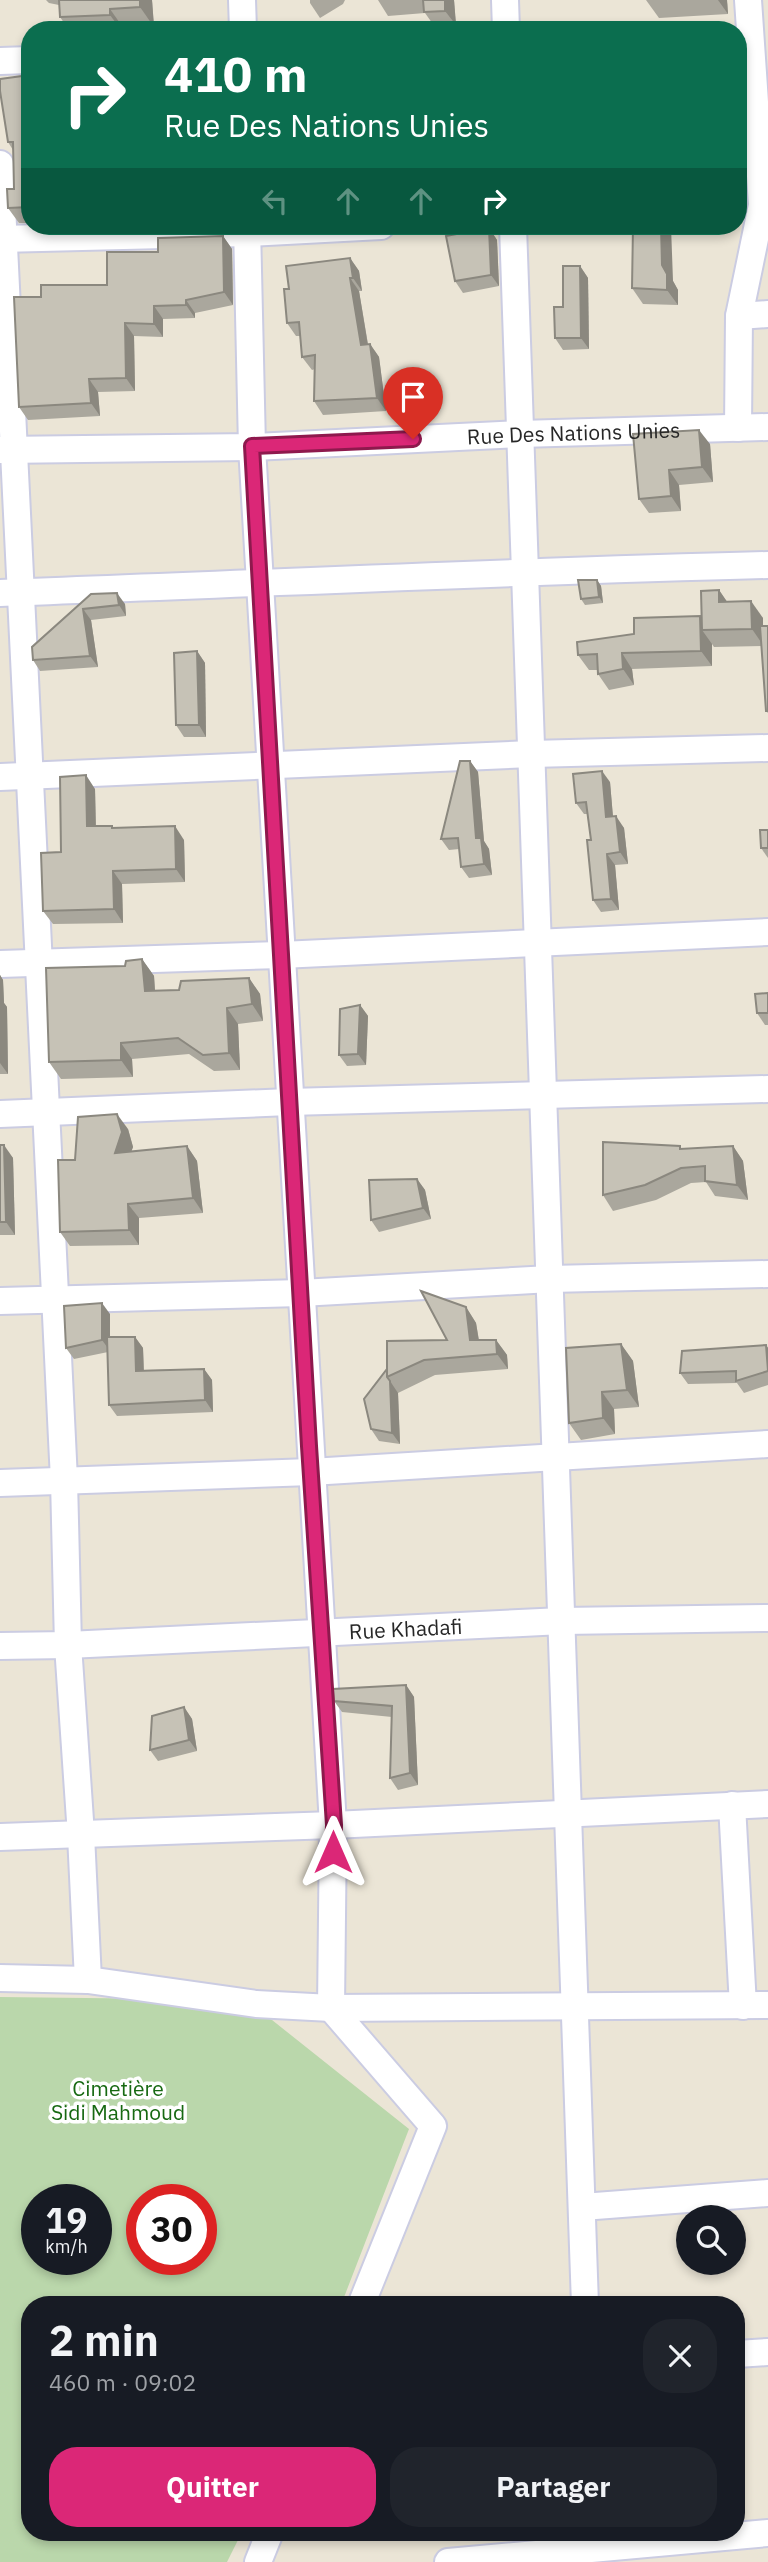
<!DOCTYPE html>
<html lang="fr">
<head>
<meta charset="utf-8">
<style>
  body { margin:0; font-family:"IBM Plex Sans",sans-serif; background:#20242c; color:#f1f3f6; height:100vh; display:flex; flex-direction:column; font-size:26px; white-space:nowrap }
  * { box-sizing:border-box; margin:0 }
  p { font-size:23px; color:#9ea1a6 }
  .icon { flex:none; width:38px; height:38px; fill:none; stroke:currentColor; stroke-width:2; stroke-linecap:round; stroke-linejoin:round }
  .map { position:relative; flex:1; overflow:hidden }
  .sheet { position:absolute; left:21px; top:2296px; width:724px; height:245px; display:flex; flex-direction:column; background:#171b24; border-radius:28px; box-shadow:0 4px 10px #0003 }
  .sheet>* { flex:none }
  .banner { position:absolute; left:21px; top:21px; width:726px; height:214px; border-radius:28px; box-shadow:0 4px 10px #0003; background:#0b6e4f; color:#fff; overflow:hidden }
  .fabs { position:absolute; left:676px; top:2205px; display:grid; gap:14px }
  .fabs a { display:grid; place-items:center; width:70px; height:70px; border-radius:50%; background:#171b24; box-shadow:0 4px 10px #0003; font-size:35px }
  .speed { position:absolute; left:21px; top:2184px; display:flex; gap:14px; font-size:35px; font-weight:700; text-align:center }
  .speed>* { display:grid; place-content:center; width:91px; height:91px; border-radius:50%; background:#171b24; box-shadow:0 4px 10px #0003; line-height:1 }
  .speed small { font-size:18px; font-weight:400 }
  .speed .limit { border:10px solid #d22; background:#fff; color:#111 }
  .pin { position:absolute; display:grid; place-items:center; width:60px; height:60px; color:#fff; margin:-72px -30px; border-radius:50% 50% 50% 0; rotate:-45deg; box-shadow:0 0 7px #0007 }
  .pin .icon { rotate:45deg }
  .me { position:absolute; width:77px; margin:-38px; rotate:0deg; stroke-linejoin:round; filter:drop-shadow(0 0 5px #0008) }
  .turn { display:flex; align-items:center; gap:24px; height:147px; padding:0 28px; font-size:32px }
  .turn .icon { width:91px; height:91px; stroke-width:2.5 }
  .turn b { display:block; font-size:49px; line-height:60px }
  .lanes { display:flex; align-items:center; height:66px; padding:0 28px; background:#0003; justify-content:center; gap:35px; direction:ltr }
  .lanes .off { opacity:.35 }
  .round { display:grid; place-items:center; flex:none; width:74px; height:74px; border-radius:28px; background:#20242c }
  .overview { display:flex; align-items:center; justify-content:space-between; height:119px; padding:0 28px }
  h1 { font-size:42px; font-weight:800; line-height:52px }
  .cta { display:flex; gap:14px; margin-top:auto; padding:14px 28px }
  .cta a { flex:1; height:80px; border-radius:28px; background:#db2777; color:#fff; font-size:28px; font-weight:800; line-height:80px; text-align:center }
  .cta a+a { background:#20242c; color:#f1f3f6 }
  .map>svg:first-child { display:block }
  .cemetery { fill:#bad7ab; fill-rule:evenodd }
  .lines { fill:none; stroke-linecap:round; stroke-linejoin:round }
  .minor-casing { stroke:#cbcce2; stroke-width:30 }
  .minor { stroke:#fff; stroke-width:26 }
  .wall { fill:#aaa79d }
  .shaded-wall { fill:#8b887f }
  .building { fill:#c6c2b6; stroke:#8b887f; stroke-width:2 }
  .route-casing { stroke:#8e194d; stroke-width:18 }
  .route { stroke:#db2777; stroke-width:12 }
  .labels { text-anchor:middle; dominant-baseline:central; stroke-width:7; stroke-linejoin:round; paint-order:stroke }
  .street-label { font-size:21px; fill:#272727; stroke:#fff }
  .park-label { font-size:21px; fill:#176912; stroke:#fff }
</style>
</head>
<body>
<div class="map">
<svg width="768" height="2562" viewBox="0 0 768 2562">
  <rect width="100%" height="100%" fill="#ebe5d6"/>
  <path class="cemetery" d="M 0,1997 L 171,1999 L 267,2016 L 409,2129 L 341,2305 L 30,2305 L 30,2532 L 242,2532 L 227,2562 L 0,2562 ZM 37,2200 L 96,2200 L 96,2259 L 37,2259 ZM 142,2200 L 201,2200 L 201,2259 L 142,2259 Z"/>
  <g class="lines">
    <defs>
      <g id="minor">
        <polyline points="242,0 243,30"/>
        <polyline points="505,0 506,30"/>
        <polyline points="0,61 30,60"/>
        <polyline points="0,164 64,1480 68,1645 81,1835 88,1980"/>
        <polyline points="247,226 252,447 333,1825 331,2008 433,2126 361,2305"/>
        <polyline points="513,226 585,2305"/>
        <polyline points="0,239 247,233 381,226"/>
        <polyline points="739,316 768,314"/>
        <polyline points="738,428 739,316 762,205 748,0"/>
        <path id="s1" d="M 0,450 L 252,447 L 520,434 L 768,427"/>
        <path d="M 0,593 C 256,584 512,571 768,565"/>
        <polyline points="0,777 531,754 768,748"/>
        <polyline points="0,964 281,955 768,932"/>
        <polyline points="0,1114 289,1102 768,1089"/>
        <polyline points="0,1301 301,1293 550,1279 768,1274"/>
        <polyline points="0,1483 311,1472 768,1444"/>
        <path id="s2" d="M 0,1646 L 68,1645 L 562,1621 L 768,1618"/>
        <polyline points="732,1805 743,2006"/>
        <polyline points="0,1837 333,1825 768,1804"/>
        <polyline points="0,1978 88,1980 256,2004 331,2008 768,2005"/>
        <polyline points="582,2207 768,2193"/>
        <polyline points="737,2354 768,2352"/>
        <polyline points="258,2562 270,2532"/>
        <polyline points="448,2562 768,2533"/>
      </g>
    </defs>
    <use href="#minor" class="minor-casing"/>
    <use href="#minor" class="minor"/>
  </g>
  <g class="wall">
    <polygon points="46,0 152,0 154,27 124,29 124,30 69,30 60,17 59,5 49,3"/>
    <polygon points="310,0 345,0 343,4 320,18 310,3"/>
    <polygon points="378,0 454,0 456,25 435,27 425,13 388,16"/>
    <polygon points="646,0 727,0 728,14 659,18"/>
    <polygon points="30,75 30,223 19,223 8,208 14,189 13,150 8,142"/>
    <polygon points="489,228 497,240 499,286 463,293 455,281"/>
    <polygon points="223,236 232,249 233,305 195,313 195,318 163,319 163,337 134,336 135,391 98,392 100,416 28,420 19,407 41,297 107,285 158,252"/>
    <polygon points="350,258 359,271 362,291 359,291 368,344 370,344 379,357 386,411 323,415 314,401 315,369 312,370 302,357 301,336 296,336 287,323 289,289"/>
    <polygon points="580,266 588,278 589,349 563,350 555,338 563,307"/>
    <polygon points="673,281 678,290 678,305 643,304 632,288"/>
    <polygon points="633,434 710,444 713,482 679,485 681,511 649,513 639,499"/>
    <polygon points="597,580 601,586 603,603 585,605 581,599"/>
    <polygon points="719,590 727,602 763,618 763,626 768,626 768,713 766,711 762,646 714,647 712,644 712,666 632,669 634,685 609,690 598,674 598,670 589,670 578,655 634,634 700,616 702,618"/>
    <polygon points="91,594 125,604 126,616 91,620 98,667 40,671 33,660"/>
    <polygon points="197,651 205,663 206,737 184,737 176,725"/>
    <polygon points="470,761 478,772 484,841 489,849 492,875 469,878 461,867 459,849 449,850 441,839"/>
    <polygon points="610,782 613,817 624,828 628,864 615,865 619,910 601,912 593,900 591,840 587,814 584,814 576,803"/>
    <polygon points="95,789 96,826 112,826 113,828 184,840 185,882 122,884 123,923 53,924 43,911 61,852"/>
    <polygon points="768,830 768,858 761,848"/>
    <polygon points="142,959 154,976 155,990 179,990 249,978 260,994 263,1021 238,1024 240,1070 214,1071 189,1054 132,1059 133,1077 61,1079 49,1062 125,966"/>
    <polygon points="0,975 3,980 4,1003 7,1007 8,1074 0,1074"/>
    <polygon points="768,993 768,1025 765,1025 757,1013"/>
    <polygon points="360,1005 368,1016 366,1065 347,1066 339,1055"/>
    <polygon points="128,1129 133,1147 131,1152 187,1146 197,1161 203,1213 139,1218 139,1245 70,1246 60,1232 75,1160"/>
    <polygon points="0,1145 13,1158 15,1235 0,1235"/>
    <polygon points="733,1146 743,1161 748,1200 715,1196 706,1182 691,1183 656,1200 613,1211 603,1195 682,1149"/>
    <polygon points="417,1179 425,1190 431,1219 379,1232 371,1220"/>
    <polygon points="466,1307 476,1323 479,1340 496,1340 507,1355 508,1369 435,1375 398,1393 400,1444 379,1441 371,1429 387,1369 447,1340"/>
    <polygon points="110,1314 110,1337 135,1337 143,1348 144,1370 204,1369 212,1380 213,1412 117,1416 109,1405 108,1352 74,1359 66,1348"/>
    <polygon points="621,1344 633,1361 639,1407 614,1409 615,1434 581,1440 569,1423"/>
    <polygon points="766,1345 768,1348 768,1385 744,1393 737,1383 688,1384 680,1373"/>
    <polygon points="406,1685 414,1697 418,1785 398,1790 390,1778 392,1717 342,1712 334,1701"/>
    <polygon points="184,1707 192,1719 197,1751 158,1761 150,1750"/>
  </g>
  <g class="shaded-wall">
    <polygon points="140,0 152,0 154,27 140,7"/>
    <polygon points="445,0 454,0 456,25 445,11"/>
    <polygon points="718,0 727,0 728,14"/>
    <polygon points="110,9 124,29 124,30 121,30 110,15"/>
    <polygon points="738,123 740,126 743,195 738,189"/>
    <polygon points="661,226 671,226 673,281 678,290 678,305 667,290 662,265"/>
    <polygon points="489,228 497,240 499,286 491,275"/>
    <polygon points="223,236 232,249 233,305 224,292"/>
    <polygon points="350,258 359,271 362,291 353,278"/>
    <polygon points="580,266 588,278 589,349 581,338"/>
    <polygon points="350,278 359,291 370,358 361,345"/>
    <polygon points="186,300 195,313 195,318 186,305"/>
    <polygon points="154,306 163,319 163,337 154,324"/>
    <polygon points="125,323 134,336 135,391 126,378"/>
    <polygon points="370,344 379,357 386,411 377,398"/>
    <polygon points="89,379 98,392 100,416 91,403"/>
    <polygon points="699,430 710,444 713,482 702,467"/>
    <polygon points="669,470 679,485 681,511 671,496"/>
    <polygon points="597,580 601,586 603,603 599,597"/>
    <polygon points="719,590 730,606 719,602"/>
    <polygon points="117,593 125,604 126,616 119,605"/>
    <polygon points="751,601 763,618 763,645 752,629"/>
    <polygon points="83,609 91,620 98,667 90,656"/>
    <polygon points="700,616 710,630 702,630 712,644 712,666 701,651"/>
    <polygon points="197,651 205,663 206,737 199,725"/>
    <polygon points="622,653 632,669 634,685 623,669"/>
    <polygon points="470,761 478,772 484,841 489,849 492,875 484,864 476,838"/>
    <polygon points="602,771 610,782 614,829 606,817"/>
    <polygon points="86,775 95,789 96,840 87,826"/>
    <polygon points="616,816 624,828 628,864 620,852"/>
    <polygon points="175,826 184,840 185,882 176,869"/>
    <polygon points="607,854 615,865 619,910 611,899"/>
    <polygon points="113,871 122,884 123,923 114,909"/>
    <polygon points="142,959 154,976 156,1007 145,991"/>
    <polygon points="0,975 3,980 4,1003 7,1007 8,1074 0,1063"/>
    <polygon points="249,978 260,994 263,1021 252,1004"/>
    <polygon points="360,1005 368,1016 366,1065 358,1054"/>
    <polygon points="227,1008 238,1024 240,1070 229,1053"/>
    <polygon points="121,1043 132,1059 133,1077 121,1060"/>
    <polygon points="117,1114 128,1129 133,1147 125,1168 115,1153"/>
    <polygon points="4,1145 13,1158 15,1235 6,1222"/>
    <polygon points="187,1146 197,1161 203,1213 193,1198"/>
    <polygon points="733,1146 743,1161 748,1200 737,1185"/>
    <polygon points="417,1179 425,1190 431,1219 423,1208"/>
    <polygon points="128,1204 139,1218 139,1245 129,1230"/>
    <polygon points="102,1303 110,1314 110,1351 102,1340"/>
    <polygon points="466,1307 476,1323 481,1355 470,1340"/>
    <polygon points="135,1337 143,1348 144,1382 136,1371"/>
    <polygon points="496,1340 507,1355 508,1369 497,1354"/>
    <polygon points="621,1344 633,1361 639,1407 627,1390"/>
    <polygon points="766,1345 768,1348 768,1372"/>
    <polygon points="204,1369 212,1380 213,1412 205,1400"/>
    <polygon points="390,1381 398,1393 400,1444 392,1433"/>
    <polygon points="602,1392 614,1409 615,1434 603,1418"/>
    <polygon points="406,1685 414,1697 418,1785 410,1773"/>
    <polygon points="184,1707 192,1719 197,1751 189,1740"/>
  </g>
  <g class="building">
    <polygon points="59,0 140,0 140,7 110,9 110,15 60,17"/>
    <polygon points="423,0 445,0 445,11 424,12"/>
    <polygon points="30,75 30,207 8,208 7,189 14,189 13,142 8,142 0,91 0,79"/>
    <polygon points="633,226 661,226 662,265 667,274 667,290 632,288"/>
    <polygon points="489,228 491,275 455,281 446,236"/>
    <polygon points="223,236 224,292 186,300 186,305 154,306 154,324 125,323 126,378 89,379 91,403 19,407 14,297 41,297 41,285 107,285 107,252 158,252 158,238"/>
    <polygon points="350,258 353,278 350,278 361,345 370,344 377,398 314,401 315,355 302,357 299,322 287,323 284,289 289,289 286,266"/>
    <polygon points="563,266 580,266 581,338 555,338 554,307 563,307"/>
    <polygon points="699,430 702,467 669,470 671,496 639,499 633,434"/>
    <polygon points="578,580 597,580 599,597 581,599"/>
    <polygon points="719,590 719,602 751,601 752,629 702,630 701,591"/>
    <polygon points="117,593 119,605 83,609 90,656 33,660 32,647 91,594"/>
    <polygon points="700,616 701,651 622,653 623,669 598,674 597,654 578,655 577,642 634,634 634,618"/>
    <polygon points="760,626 768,626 768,711 766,711"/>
    <polygon points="197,651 199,725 176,725 174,653"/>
    <polygon points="460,761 470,761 476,838 481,838 484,864 461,867 458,838 441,839"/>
    <polygon points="602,771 606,817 616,816 620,852 607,854 611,899 593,900 587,840 591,840 586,802 576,803 573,774"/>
    <polygon points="86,775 87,826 112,826 112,828 175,826 176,869 113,871 114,909 43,911 41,853 61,852 60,777"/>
    <polygon points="760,830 768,830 768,848 761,848"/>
    <polygon points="142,959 145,991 179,990 181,981 249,978 252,1004 227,1008 229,1053 203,1055 178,1038 121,1043 121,1060 49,1062 46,968 125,966 126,961"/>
    <polygon points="768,993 768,1013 757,1013 755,994"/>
    <polygon points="360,1005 358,1054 339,1055 340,1009"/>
    <polygon points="117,1114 122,1132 115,1153 187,1146 193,1198 128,1204 129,1230 60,1232 58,1160 75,1160 78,1117"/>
    <polygon points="603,1142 680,1146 680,1149 733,1146 737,1185 705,1181 705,1166 681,1168 645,1185 603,1195"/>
    <polygon points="0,1145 4,1145 6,1222 0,1222"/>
    <polygon points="417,1179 423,1208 371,1220 369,1180"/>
    <polygon points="421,1291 466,1307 470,1340 496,1340 497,1354 424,1360 387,1377 387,1341 447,1340"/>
    <polygon points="102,1303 102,1340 66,1348 64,1306"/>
    <polygon points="107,1337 135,1337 136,1371 204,1369 205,1400 109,1405"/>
    <polygon points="621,1344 627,1390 602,1392 603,1418 569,1423 566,1348"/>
    <polygon points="766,1345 768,1371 736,1381 736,1371 680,1373 682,1351"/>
    <polygon points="387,1369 387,1377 390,1381 392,1433 371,1429 364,1399"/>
    <polygon points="406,1685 410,1773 390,1778 392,1706 334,1701 333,1689"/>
    <polygon points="184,1707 189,1740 150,1750 152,1716"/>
  </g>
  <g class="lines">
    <defs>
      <polyline id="route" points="333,1852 334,1825 309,1446 252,446 413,439"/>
    </defs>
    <use href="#route" class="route-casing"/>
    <use href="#route" class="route"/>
  </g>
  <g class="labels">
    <g class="street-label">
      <text stroke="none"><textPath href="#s1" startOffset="574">Rue Des Nations Unies</textPath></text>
      <text stroke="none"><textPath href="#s2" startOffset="406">Rue Khadafi</textPath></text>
    </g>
    <g class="park-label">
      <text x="118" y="2088">Cimetière<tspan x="118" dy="24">Sidi Mahmoud</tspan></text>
    </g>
  </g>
</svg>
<div class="fabs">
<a><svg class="icon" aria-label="search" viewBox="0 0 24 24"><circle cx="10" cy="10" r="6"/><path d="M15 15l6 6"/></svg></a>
</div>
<div class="speed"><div>19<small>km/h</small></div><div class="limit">30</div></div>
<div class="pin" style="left:413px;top:439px;background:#d93025"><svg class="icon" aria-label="arrive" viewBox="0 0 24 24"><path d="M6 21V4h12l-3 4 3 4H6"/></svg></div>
<svg class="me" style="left:333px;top:1852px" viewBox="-20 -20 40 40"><path d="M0-17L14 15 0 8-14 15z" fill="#db2777" stroke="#fff" stroke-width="4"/></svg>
<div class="banner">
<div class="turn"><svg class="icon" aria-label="right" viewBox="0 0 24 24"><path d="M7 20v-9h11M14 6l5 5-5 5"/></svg><div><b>410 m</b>Rue Des Nations Unies</div></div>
<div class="lanes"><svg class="icon off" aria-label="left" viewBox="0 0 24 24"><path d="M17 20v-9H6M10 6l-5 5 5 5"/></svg><svg class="icon off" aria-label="ahead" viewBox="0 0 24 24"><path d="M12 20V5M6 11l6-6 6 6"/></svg><svg class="icon off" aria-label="ahead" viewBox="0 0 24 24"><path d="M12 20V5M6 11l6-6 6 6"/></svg><svg class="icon" aria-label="right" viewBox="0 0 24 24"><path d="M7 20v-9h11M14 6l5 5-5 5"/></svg></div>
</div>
<section class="sheet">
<div class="overview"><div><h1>2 min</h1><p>460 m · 09:02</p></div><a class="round"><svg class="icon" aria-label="close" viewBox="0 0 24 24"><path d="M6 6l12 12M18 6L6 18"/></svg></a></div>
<div class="cta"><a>Quitter</a><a>Partager</a></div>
</section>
</div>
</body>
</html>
